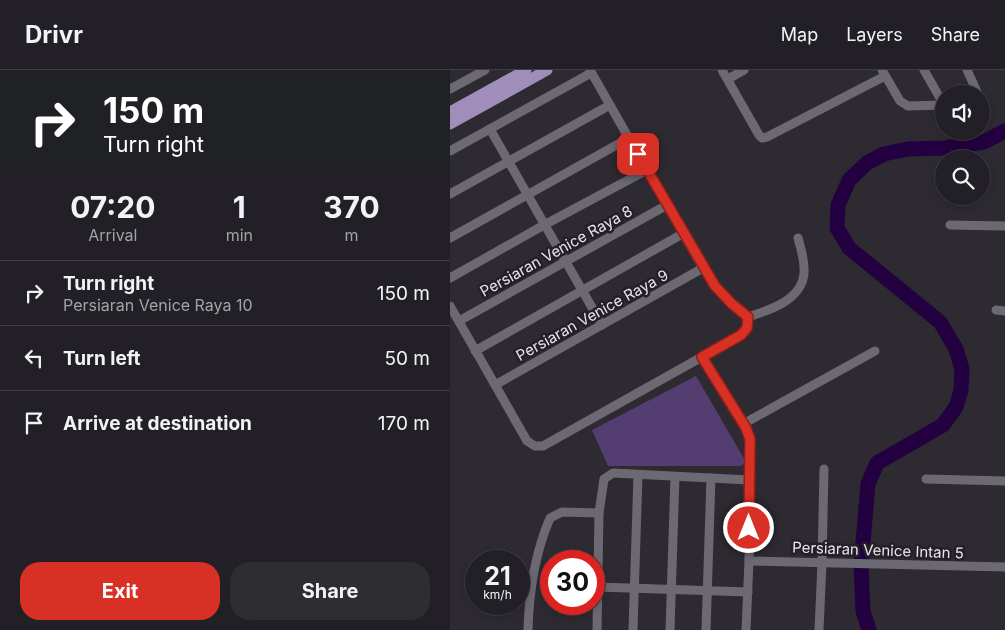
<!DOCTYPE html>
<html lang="en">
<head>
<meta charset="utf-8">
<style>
  body { margin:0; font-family:Inter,sans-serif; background:#2e2d32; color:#f1f3f6; height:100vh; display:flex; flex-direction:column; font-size:19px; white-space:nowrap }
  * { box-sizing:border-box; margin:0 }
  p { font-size:16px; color:#a2a3a7 }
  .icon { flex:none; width:28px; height:28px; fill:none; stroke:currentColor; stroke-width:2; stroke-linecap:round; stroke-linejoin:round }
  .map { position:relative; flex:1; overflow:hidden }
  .details { display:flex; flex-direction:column; background:#222026; width:450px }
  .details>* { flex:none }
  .banner { background:#202124; color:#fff; overflow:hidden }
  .fabs { position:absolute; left:485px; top:15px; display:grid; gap:10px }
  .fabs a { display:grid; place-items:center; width:55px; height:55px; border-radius:50%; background:#222026; box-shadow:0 2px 8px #0003,0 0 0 1px #3f3e43; font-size:25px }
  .speed { position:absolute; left:15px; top:480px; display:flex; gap:10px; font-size:25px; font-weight:700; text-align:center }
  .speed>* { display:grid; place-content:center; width:65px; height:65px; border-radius:50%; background:#222026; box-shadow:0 2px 8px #0003,0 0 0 1px #3f3e43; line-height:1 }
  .speed small { font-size:12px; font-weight:400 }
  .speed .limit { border:8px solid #d22; background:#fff; color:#111 }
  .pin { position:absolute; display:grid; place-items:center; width:42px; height:42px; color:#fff; margin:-21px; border-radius:10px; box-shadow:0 2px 8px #0006 }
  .me { position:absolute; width:55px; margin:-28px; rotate:0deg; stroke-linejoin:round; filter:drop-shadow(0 0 4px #0008) }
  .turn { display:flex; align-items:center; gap:18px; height:105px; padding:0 20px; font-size:22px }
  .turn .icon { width:65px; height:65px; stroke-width:2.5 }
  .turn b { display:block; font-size:35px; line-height:42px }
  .eta { display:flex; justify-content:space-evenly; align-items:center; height:85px; text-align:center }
  .eta b { font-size:30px; font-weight:700; line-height:35px }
  .primary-button { display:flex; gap:10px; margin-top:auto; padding:10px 20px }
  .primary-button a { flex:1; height:58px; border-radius:20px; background:#d93025; color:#fff; font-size:20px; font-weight:700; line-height:58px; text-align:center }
  .primary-button a+a { background:#2e2d32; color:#f1f3f6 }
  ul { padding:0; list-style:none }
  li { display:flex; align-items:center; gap:15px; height:65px; padding:0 20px; border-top:1px solid #3f3e43 }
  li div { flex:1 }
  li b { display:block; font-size:19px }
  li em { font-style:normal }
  header { display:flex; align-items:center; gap:30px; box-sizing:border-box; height:70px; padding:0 25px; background:#222026; border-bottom:1px solid #3f3e43 }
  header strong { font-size:24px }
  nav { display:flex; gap:28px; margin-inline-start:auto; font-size:18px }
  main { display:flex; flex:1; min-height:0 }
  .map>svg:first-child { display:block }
  .green { fill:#543e71 }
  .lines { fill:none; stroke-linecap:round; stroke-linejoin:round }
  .river { stroke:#23003f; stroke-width:15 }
  .minor { stroke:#6c6973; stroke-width:9 }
  .major { stroke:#a08dba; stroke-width:11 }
  .route-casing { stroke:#8d1f18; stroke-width:12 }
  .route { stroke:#d93025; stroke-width:9 }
  .labels { text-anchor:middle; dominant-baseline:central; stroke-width:5; stroke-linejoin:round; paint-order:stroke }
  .street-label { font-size:15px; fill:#e8e5eb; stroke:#232028 }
</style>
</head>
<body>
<header>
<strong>Drivr</strong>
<nav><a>Map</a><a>Layers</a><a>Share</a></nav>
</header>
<main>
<section class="details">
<div class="banner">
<div class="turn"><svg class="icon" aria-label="right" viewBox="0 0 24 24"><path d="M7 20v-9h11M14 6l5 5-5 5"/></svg><div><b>150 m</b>Turn right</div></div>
</div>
<div class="eta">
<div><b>07:20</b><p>Arrival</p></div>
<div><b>1</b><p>min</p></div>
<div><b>370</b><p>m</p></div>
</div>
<ul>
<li><svg class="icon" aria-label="right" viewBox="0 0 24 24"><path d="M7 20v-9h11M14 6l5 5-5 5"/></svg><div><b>Turn right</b><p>Persiaran Venice Raya 10</p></div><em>150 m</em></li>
<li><svg class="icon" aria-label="left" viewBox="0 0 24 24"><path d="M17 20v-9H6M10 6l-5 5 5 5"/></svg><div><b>Turn left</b></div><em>50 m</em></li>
<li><svg class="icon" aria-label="arrive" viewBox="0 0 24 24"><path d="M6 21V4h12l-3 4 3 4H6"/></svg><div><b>Arrive at destination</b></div><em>170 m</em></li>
</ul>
<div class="primary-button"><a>Exit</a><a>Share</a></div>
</section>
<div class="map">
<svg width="555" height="560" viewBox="0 0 555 560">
  <rect width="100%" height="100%" fill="#2d2a32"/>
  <polygon class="green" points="246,306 296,392 291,396 158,396 142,360"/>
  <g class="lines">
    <polyline class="river" points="419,560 413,541 411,495 418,414 427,393 493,355 506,337 511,320 512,299 506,279 490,252 399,178 387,158 388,135 399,110 417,93 434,84 458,79 495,78 534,72 555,61"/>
    <g class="minor">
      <polyline points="140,0 255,202 275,227 298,247"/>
      <polyline points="272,0 309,65 312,68 317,67 435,6"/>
      <polyline points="432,0 450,31 458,36 494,35"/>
      <polyline points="474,0 494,35"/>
      <polyline points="517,0 528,24"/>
      <polyline points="278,9 294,0"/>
      <polyline points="0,19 35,0"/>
      <polyline points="40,59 152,255"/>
      <polyline points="0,81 141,3"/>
      <polyline points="0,124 160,35"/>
      <polyline points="500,155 555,156"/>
      <polyline points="0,168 179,68"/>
      <polyline points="0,208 94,155 197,100"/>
      <polyline points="0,236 77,371 85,376 93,376 291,265 297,258 298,247"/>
      <polyline points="546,240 555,241"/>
      <path d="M 298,247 C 320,240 352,230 354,203 C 355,191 351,179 348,168"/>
      <polyline points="9,251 217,135"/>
      <polyline points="25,281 234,163"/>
      <polyline points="252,287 296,358 300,369 299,491 296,560"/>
      <polyline points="45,315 253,198"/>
      <polyline points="293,354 425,281"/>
      <polyline points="476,409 555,411"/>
      <polyline points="299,491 555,497"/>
      <polyline points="148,517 298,522"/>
      <path d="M 78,560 C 79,522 85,483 100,448 L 112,442 L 149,443"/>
      <polyline points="147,560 149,443 154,409 163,403 299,410"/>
      <polyline points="183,560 188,405"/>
      <polyline points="220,560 225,407"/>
      <polyline points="256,560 261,408"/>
      <polyline points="369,560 372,493 374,399"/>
    </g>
    <g class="major">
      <polyline points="0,42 76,0"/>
      <polyline points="0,54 97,0"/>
    </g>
  </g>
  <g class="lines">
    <defs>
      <polyline id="route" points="188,84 265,216 282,234 298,247 297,258 291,265 252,287 296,358 300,369 299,458"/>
    </defs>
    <use href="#route" class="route-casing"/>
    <use href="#route" class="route"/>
  </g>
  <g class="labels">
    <g class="street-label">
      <text transform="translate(106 181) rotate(-29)">Persiaran Venice Raya 8</text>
      <text transform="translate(142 245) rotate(-29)">Persiaran Venice Raya 9</text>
      <text transform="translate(428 480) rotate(2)">Persiaran Venice Intan 5</text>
    </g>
  </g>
</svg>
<div class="fabs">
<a><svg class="icon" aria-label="sound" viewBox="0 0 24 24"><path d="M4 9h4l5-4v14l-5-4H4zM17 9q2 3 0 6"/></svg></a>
<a><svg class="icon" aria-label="search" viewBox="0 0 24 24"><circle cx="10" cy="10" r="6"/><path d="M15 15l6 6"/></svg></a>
</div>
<div class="speed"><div>21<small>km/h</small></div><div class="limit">30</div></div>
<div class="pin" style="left:188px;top:84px;background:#d93025"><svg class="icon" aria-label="arrive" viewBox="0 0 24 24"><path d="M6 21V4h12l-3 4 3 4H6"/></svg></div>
<svg class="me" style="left:299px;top:458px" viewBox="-20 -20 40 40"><circle r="17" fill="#d93025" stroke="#fff" stroke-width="3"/><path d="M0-11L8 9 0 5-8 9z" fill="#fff"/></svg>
</div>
</main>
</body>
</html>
